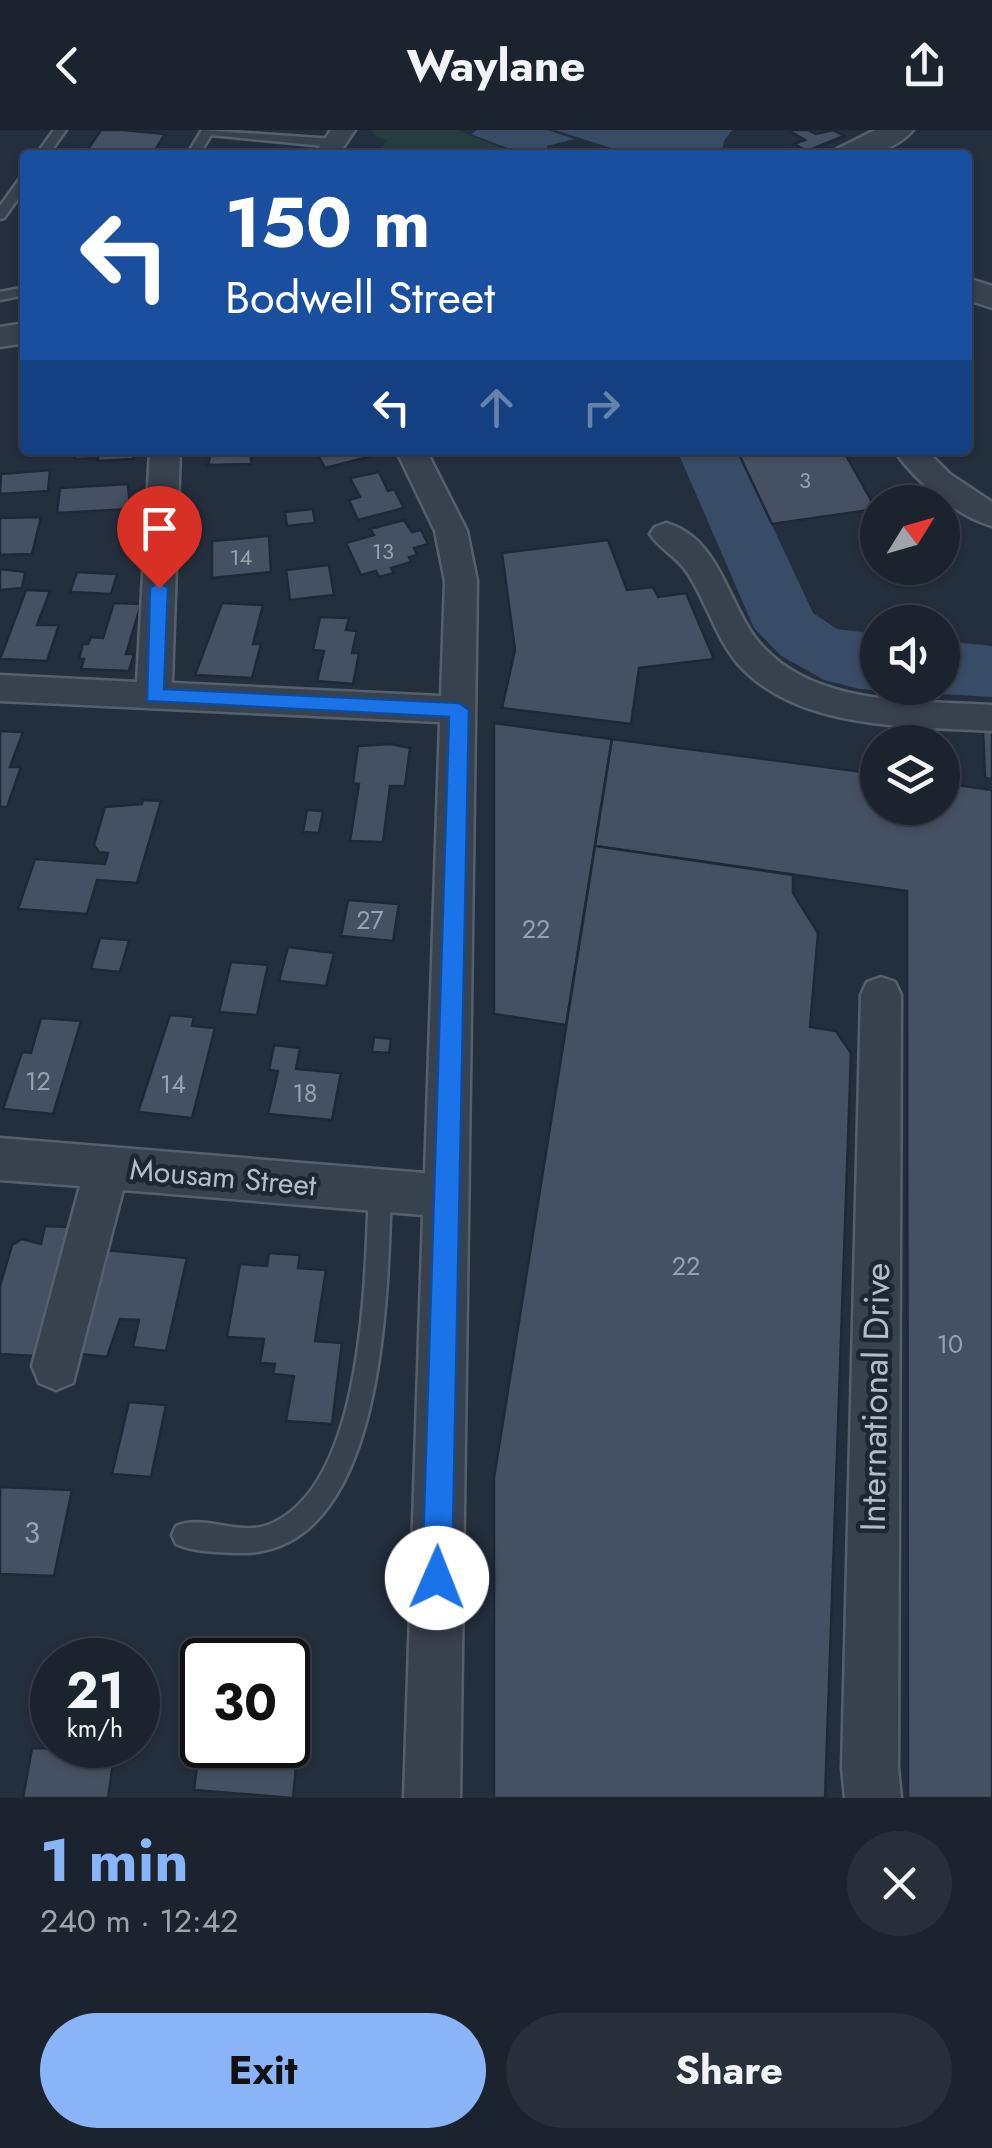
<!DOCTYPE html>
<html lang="en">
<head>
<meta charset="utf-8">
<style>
  body { margin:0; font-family:Jost,sans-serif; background:#282f3a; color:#f1f3f6; height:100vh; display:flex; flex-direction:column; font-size:38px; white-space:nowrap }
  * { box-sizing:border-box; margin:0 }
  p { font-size:32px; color:#a0a4aa }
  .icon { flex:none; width:55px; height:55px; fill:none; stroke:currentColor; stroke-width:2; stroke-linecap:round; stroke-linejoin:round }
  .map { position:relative; height:1668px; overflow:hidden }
  .panel { display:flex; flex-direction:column; background:#1b232e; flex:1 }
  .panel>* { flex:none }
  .hud { position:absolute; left:20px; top:20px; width:952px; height:305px; border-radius:10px; box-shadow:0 2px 8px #0004,0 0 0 2px #39404a; background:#1a4fa0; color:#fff; overflow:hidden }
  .needle { width:65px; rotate:53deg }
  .fabs { position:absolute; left:860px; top:355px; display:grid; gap:20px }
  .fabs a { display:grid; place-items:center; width:100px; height:100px; border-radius:50%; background:#1b232e; box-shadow:0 2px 8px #0004,0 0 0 2px #39404a; font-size:50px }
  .speed { position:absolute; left:30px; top:1508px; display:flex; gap:20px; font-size:50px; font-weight:700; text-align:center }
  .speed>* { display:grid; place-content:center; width:130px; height:130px; border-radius:50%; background:#1b232e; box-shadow:0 2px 8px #0004,0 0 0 2px #39404a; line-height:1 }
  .speed small { font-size:25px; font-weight:400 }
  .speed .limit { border:5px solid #111; border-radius:15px; background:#fff; color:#111 }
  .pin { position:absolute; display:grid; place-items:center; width:85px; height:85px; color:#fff; margin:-102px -42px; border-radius:50% 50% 50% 0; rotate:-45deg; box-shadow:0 0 10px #0007 }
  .pin .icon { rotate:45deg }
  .me { position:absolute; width:110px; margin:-55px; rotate:1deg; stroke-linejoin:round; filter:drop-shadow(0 0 8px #0008) }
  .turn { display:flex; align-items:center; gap:35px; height:210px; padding:0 40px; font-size:45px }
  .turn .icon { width:130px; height:130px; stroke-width:2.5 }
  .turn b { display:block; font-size:70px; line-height:85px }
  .lanes { display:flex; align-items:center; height:95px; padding:0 40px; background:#0003; justify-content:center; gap:50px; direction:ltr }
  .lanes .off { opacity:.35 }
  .round { display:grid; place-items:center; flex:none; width:105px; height:105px; border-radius:52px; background:#282f3a }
  .head { display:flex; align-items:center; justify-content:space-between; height:170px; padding:0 40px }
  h1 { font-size:60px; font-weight:700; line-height:75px; color:#8ab4f8 }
  .cta { display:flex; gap:20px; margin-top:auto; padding:20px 40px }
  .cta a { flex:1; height:115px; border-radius:60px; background:#8ab4f8; color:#111; font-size:40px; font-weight:700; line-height:115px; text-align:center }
  .cta a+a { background:#282f3a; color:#f1f3f6 }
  header { display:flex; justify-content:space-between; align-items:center; height:130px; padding:0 40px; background:#1b232e; font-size:45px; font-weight:700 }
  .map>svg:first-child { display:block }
  .green { fill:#263c3f }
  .water { fill:#394c67 }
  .building { fill:#455162; stroke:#1f2835; stroke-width:2.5 }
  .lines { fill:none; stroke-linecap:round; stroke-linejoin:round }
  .service-casing { stroke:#565f6c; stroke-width:5 }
  .minor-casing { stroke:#565f6c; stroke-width:5 }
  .tertiary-casing { stroke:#565f6c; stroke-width:5 }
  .service { fill:#38414e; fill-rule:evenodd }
  .minor { fill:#38414e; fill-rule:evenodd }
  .tertiary { fill:#38414e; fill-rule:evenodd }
  .route { fill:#1a73e8; stroke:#114b97; stroke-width:2.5 }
  .labels { text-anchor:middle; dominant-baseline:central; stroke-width:9; stroke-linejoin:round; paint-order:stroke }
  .far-number-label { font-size:22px; fill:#98a1af }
  .number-label { font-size:25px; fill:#98a1af }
  .street-label { font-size:30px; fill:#b4bcc9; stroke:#1d2633 }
  .near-number-label { font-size:30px; fill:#98a1af }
  .near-street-label { font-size:35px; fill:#b4bcc9; stroke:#1d2633 }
</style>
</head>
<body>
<header><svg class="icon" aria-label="back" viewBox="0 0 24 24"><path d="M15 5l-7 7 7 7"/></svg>Waylane<svg class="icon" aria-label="share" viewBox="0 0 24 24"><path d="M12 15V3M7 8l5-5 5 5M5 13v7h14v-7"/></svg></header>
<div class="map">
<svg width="992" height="1668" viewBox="0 0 992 1668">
  <rect width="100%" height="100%" fill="#242f3e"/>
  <polygon class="green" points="371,0 458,0 519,25 377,25 387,10 377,7"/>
  <g class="water">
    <polygon points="477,0 547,0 574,9 547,16 549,25 526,25 471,4"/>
    <polygon points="555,0 732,0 724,11 722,20 716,25 633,25"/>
    <polygon points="677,320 737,320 813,483 837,499 877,504 878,558 942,558 943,511 992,516 992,567 860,559 824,550 780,525 754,498"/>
  </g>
  <g class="building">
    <polygon points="101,0 123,0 165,4 152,25 84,25"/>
    <polygon points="788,0 808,0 816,4 833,0 844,6 807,21 794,14 805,10"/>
    <polygon points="76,320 134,320 133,329 98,331 98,328 75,329"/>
    <polygon points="212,320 251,320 251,334 208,335"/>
    <polygon points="330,320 371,320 372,326 325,338 317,323"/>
    <polygon points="737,320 843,320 876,379 772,394"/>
    <polygon points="50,340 48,361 0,364 1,344"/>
    <polygon points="379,342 388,361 394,359 404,378 358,390 349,370 360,367 350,348"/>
    <polygon points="128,354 130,379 57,383 60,358"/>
    <polygon points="313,379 315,393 287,396 285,382"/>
    <polygon points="41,387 32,424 0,425 0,388"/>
    <polygon points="404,390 412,402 421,400 428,414 414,418 417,425 409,427 411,432 391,438 394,443 379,447 376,441 361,445 346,413 374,405 370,399"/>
    <polygon points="269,406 271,442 212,448 212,411"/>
    <polygon points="608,410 627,460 653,457 658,467 686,463 714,529 639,538 631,594 502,578 515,520 502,423"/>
    <polygon points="329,435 334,465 290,470 286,440"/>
    <polygon points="0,439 25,442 22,458 0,460"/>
    <polygon points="77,442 117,444 111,464 70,462"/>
    <polygon points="26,460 50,461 37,495 59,495 47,531 0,529"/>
    <polygon points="114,473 141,474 126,524 134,524 129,541 81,539 84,529 79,529 83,514 88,514 91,507 103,508"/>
    <polygon points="222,473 263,475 253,514 261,514 252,548 195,545"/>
    <polygon points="320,487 349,488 346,500 357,501 352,523 359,523 353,554 317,551 324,521 313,520"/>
    <polygon points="494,593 612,609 566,895 494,884"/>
    <polygon points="983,599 992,600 992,649 985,648"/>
    <polygon points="0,601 23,602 10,637 21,637 7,677 0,677"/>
    <polygon points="612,609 878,644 878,678 942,678 942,653 992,660 992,1668 908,1668 907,761 595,716"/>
    <polygon points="391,614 410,618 405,656 390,656 383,712 350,711 359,654 353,653 358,616"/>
    <polygon points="143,670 161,671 137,753 97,750 87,784 18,779 35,729 105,734 108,723 99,722 94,715 105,677 142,674"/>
    <polygon points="307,680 323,681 319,703 303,702"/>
    <polygon points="595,716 793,745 793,763 818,803 810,897 836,901 851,923 825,1668 494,1668 494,1348"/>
    <polygon points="348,770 399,774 393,811 341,806"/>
    <polygon points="100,808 129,810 120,842 91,839"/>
    <polygon points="288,817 334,823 326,856 279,851"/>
    <polygon points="231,832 268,835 257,885 219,882"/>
    <polygon points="170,885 194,887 192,896 215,898 192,988 138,982"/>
    <polygon points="41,888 81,891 53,984 3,979 22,922 31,923"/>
    <polygon points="374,907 391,909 389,923 372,922"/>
    <polygon points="274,915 300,918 296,939 341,943 332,990 268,984 278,941 269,940"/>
    <polygon points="45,1096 69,1097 36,1226 0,1224 0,1156 12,1115 22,1109 41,1114"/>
    <polygon points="105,1120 187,1128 166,1221 133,1217 139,1190 120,1189 107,1227 81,1224 84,1213 70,1211"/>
    <polygon points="269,1123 300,1125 298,1138 326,1140 315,1211 342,1213 332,1294 286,1291 294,1246 273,1244 275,1234 260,1233 264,1209 227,1207 240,1134 267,1136"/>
    <polygon points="129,1272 166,1275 151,1347 112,1344"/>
    <polygon points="0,1357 72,1360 54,1446 0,1444"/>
    <polygon points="288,1585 301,1586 293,1668 194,1660 202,1597 202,1615 288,1615"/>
    <polygon points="32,1618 115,1620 108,1668 23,1668"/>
  </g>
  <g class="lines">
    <defs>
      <g id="service">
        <polygon points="54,0 66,0 48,25 36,25"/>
        <polygon points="202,0 334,9 340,13 334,17 211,5 199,25 187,25"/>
        <polygon points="25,46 25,59 4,88 0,89 0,76 21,47"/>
        <polygon points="25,157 25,165 0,170 0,162"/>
        <path d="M 380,1050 L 388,1053 L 391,1061 C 387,1163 387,1429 236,1423 C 216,1422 194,1422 176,1414 L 172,1405 L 176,1396 C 204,1384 238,1406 268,1395 C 365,1357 365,1148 369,1061 L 372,1053 Z"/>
      </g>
      <g id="minor">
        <polygon points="331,0 355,0 338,25 314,25"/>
        <polygon points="150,320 180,320 172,553 441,566 445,451 435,401 396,320 426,320 467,401 477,451 460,1668 404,1668 423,1085 123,1060 73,1253 56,1260 39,1253 32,1236 80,1056 0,1050 0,1008 425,1043 440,592 0,571 0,545 137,552"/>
        <path d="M 894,320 L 926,320 L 950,344 L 992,372 L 992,396 C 956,386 915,351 894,320 Z"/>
        <path d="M 666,393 C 723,409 728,481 764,518 C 820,577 917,570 992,575 L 992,601 C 911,596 799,601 739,535 C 715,507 707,472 687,442 C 677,427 660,419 650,404 L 655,397 Z"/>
        <polygon points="881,847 895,852 901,865 898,1638 901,1668 845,1668 842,1638 861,865 867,852"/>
      </g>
      <g id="tertiary">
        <path d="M 875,0 L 913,0 C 893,24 861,25 833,25 L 837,19 Z"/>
        <polygon points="968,148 992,156 992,178 968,170"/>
        <polygon points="25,193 25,213 0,217 0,197"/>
      </g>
    </defs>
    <use href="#service" class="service-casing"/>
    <use href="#minor" class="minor-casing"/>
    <use href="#tertiary" class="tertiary-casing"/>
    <use href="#service" class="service"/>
    <use href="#minor" class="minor"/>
    <use href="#tertiary" class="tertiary"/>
  </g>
  <polygon class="route" points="159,452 168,458 164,559 459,573 469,580 452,1448 448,1458 437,1463 426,1458 422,1448 449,587 147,571 150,458"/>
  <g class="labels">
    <g class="far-number-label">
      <text x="805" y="350">3</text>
      <text x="383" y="421">13</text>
      <text x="241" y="427">14</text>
    </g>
    <g class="number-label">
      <text x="370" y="790">27</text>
      <text x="536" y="799">22</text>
      <text x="38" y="951">12</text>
      <text x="173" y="954">14</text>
      <text x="305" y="963">18</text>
      <text x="686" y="1136">22</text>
      <text x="950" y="1214">10</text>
    </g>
    <g class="street-label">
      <text transform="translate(223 1047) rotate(5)">Mousam Street</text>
    </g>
    <g class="near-number-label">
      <text x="32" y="1402">3</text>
    </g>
    <g class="near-street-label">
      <text transform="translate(875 1267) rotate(-89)">International Drive</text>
    </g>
  </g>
</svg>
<div class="fabs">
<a><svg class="needle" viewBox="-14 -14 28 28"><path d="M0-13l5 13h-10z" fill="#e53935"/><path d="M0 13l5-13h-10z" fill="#a0a4aa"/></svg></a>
<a><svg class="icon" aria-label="sound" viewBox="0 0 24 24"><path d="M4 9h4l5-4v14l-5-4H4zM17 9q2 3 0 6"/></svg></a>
<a><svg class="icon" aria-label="layers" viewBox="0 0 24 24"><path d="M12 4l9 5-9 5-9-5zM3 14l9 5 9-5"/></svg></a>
</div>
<div class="speed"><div>21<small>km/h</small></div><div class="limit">30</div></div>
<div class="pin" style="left:159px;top:458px;background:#d93025"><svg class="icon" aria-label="arrive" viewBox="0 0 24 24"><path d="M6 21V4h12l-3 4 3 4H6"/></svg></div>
<svg class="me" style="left:437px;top:1448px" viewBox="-20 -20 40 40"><circle r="19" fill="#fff"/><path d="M0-13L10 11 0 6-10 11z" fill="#1a73e8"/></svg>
<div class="hud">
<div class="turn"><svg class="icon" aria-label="left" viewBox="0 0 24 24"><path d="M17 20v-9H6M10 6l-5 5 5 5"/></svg><div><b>150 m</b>Bodwell Street</div></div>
<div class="lanes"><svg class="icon" aria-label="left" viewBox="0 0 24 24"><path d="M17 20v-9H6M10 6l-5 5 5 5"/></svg><svg class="icon off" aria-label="ahead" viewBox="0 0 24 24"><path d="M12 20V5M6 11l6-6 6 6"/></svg><svg class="icon off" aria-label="right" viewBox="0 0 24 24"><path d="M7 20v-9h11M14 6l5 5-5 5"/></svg></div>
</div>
</div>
<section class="panel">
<div class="head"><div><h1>1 min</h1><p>240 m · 12:42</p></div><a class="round"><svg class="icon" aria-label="close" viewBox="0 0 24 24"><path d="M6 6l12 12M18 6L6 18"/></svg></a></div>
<div class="cta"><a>Exit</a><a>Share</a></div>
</section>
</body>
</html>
